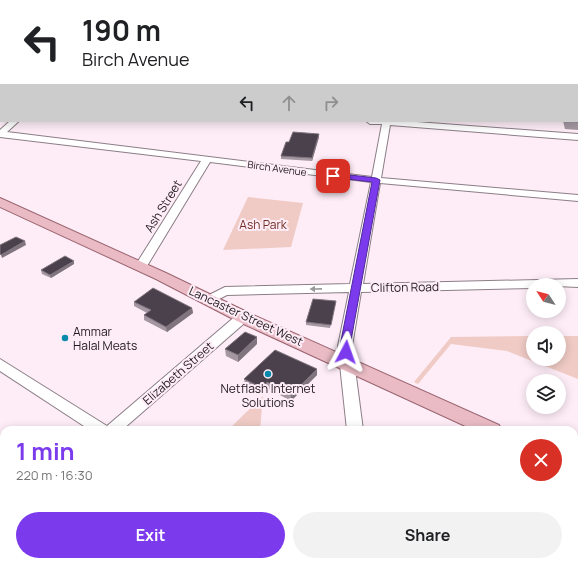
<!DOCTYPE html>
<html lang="en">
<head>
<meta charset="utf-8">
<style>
  body { margin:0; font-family:Manrope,sans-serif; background:#f2f2f2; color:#202124; height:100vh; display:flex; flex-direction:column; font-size:15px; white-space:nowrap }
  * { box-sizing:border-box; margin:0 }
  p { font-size:13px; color:#757577 }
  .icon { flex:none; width:22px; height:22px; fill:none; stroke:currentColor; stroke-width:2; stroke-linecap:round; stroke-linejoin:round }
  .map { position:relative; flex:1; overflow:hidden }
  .panel { position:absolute; left:0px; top:426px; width:578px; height:140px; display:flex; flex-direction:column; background:#fff; border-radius:12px 12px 0 0; box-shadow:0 2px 10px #0003 }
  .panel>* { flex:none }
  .guide { position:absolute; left:0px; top:0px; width:578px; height:122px; box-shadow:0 2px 10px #0003; background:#fff; color:#202124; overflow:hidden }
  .needle { width:26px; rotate:306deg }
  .fabs { position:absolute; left:526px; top:278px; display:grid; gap:8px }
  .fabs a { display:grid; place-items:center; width:40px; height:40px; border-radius:50%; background:#fff; box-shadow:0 2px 10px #0003; font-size:20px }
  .pin { position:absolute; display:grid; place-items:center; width:34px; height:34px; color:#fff; margin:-17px; border-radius:8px; box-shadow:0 2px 6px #0006 }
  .me { position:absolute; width:44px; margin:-22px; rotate:4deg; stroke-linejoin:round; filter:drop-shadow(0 0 3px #0008) }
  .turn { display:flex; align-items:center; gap:14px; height:84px; padding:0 16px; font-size:18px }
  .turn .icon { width:52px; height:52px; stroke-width:2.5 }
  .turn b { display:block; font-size:28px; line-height:34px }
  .lanes { display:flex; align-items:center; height:38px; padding:0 16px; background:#0003; justify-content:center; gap:20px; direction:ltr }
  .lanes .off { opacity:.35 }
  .round { display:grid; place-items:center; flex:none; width:42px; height:42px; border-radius:21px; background:#f2f2f2 }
  .summary { display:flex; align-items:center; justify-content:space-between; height:68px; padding:0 16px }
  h1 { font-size:24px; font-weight:700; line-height:30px; color:#7c3aed }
  .action { display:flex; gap:8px; margin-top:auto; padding:8px 16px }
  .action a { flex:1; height:46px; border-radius:24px; background:#7c3aed; color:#fff; font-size:16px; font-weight:700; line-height:46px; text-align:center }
  .action a+a { background:#f2f2f2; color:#202124 }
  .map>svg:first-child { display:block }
  .green { fill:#f0cbc5 }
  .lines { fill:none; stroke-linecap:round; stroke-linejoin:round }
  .minor-casing { stroke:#8c7e86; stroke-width:2 }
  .major-casing { stroke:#9a6571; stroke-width:2 }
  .highway-casing { stroke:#9a6571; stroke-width:2 }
  .minor { fill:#fff; fill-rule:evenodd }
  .major { fill:#eabbc4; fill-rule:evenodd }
  .highway { fill:#dc8d9d; fill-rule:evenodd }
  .wall { fill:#a497a2 }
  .shaded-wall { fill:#80757f }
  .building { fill:#4a414c; stroke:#80757f }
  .oneway { fill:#9b989a }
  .route { fill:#7c3aed; stroke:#51269a }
  .poi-dot { fill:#0989ab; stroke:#feedf7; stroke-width:1.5 }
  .labels { text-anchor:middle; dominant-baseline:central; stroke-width:4; stroke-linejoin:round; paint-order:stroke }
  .far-street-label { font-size:10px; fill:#201a1e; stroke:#feedf7 }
  .street-label { font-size:12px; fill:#201a1e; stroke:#feedf7 }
  .park-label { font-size:12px; fill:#732d23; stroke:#feedf7 }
  .poi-label { font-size:12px; fill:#201a1e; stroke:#feedf7; text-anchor:start }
</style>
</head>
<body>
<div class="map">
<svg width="578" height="566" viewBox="0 0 578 566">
  <rect width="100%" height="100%" fill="#feedf7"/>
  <g class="green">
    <polygon points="248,197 303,203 291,247 223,250"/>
    <polygon points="533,336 533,359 559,359 559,336 578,336 578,379 507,351 451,344 418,384 414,382 451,337"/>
    <polygon points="263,396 260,430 228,430"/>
  </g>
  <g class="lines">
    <defs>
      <g id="minor">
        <rect x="406" y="0" width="6" height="1"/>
        <rect x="577" y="8" width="1" height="4"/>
        <polygon points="10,121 19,121 7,132 372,177 382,124 370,124 366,121 403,121 578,134 578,140 390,125 381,178 578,195 578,201 380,183 363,284 578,279 578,287 533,285 533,288 361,292 352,346 363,430 347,430 338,346 349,292 227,295 209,304 203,300 205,297 225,287 350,284 371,182 210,162 147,266 141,269 135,266 201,161 0,137 0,130"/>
        <polygon points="243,313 248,314 249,317 248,320 122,430 90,430 0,371 0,359 107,426 238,314"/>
        <polygon points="4,513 4,530 0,532 0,515"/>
        <polygon points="55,562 76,562 78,566 57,566"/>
        <polygon points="358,562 376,562 377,566 359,566"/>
      </g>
      <g id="major">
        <polygon points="0,198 166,273 249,313 499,425 502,430 474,430 237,321 156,279 0,207"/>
        <polygon points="574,460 578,461 578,477 574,476"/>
      </g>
      <g id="highway">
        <polygon points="28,0 42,0 28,1"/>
        <polygon points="63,0 75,0 63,1"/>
        <rect x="0" y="13" width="1" height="6"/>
      </g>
    </defs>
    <use href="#minor" class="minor-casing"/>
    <use href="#major" class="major-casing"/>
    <use href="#highway" class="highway-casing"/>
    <use href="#minor" class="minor"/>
    <use href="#major" class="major"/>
    <use href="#highway" class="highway"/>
  </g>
  <g class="wall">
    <polygon points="578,81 578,130 565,129 563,121 577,121"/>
    <polygon points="319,134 319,137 312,161 281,159 281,156 289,142"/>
    <polygon points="74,264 51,278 42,274 41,270"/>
    <polygon points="336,301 330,328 306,325 306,322"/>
    <polygon points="134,302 192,308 193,313 167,332 144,320 144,315 147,313 134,306"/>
    <polygon points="257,344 238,362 226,356 225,349"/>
    <polygon points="317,369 317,375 291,401 267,388 262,393 245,384 244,379"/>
  </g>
  <g class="shaded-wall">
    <polygon points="319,134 319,137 312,161 312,158"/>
    <polygon points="25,241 26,245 2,258 1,255"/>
    <polygon points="74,261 74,264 51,278 50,275"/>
    <polygon points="192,308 193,313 167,332 166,327"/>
    <polygon points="257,337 257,344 238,362 238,355"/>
    <polygon points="317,369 317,375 291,401 291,395"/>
    <polygon points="267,382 267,388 262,393 262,388"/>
  </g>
  <g class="building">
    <polygon points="299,0 315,0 316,1 300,1"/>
    <polygon points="577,81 578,81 578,122 567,121 577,121"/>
    <polygon points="293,132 319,134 312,158 281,156 286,142 289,142"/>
    <polygon points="16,237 25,241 1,255 0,254 0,245"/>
    <polygon points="65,256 74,261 50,275 41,270"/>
    <polygon points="153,288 192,308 166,327 144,315 151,310 134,302"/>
    <polygon points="313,299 336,301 331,325 306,322"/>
    <polygon points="245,332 257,337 238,355 225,349"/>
    <polygon points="275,350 317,369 291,395 267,382 262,388 244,379"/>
    <rect x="292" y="427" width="28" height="3"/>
  </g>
  <defs><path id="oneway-solid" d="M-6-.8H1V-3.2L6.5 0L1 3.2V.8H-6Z"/></defs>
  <use class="oneway" href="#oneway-solid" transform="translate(316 289) rotate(179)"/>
  <polygon class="route" points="333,173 376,178 380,180 350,346 351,352 346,355 343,354 340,346 372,182 331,177 330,176"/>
  <g class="poi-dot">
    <circle cx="65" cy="338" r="4"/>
    <circle cx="268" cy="374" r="4"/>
  </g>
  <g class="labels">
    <g class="far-street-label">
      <text transform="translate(277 168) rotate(8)">Birch Avenue</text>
    </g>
    <g class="street-label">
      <text transform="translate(163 206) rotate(-58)">Ash Street</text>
      <text transform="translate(405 287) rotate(-1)">Clifton Road</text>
      <text transform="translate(246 316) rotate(25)">Lancaster Street West</text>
      <text transform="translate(178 373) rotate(-41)">Elizabeth Street</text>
    </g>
    <g class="park-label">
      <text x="263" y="224">Ash Park</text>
    </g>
    <g class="poi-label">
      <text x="73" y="331">Ammar<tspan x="73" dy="14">Halal Meats</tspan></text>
      <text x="268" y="388" text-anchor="middle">Netflash Internet<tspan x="268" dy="14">Solutions</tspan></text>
    </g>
  </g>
</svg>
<div class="fabs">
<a><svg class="needle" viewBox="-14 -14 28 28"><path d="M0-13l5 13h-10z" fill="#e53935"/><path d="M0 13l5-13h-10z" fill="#757577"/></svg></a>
<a><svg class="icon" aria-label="sound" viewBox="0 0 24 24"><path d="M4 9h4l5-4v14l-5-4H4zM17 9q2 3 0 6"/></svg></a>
<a><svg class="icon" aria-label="layers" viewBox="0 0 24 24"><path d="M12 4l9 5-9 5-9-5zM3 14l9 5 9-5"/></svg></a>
</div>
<div class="pin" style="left:333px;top:176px;background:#d93025"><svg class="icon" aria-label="arrive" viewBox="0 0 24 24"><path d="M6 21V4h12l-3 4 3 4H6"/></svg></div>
<svg class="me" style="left:346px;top:352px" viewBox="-20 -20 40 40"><path d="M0-17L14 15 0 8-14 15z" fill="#7c3aed" stroke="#fff" stroke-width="4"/></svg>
<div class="guide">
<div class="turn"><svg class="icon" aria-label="left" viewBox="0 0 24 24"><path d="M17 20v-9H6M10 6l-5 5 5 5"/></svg><div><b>190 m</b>Birch Avenue</div></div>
<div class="lanes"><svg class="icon" aria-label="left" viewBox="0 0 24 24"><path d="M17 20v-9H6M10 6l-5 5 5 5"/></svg><svg class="icon off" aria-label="ahead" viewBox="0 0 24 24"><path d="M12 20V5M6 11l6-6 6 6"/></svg><svg class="icon off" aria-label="right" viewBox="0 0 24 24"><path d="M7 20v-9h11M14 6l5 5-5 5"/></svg></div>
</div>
<section class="panel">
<div class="summary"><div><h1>1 min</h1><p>220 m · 16:30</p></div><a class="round" style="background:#d93025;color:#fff"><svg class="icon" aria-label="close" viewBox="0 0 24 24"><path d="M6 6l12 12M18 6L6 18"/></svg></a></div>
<div class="action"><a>Exit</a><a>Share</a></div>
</section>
</div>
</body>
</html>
